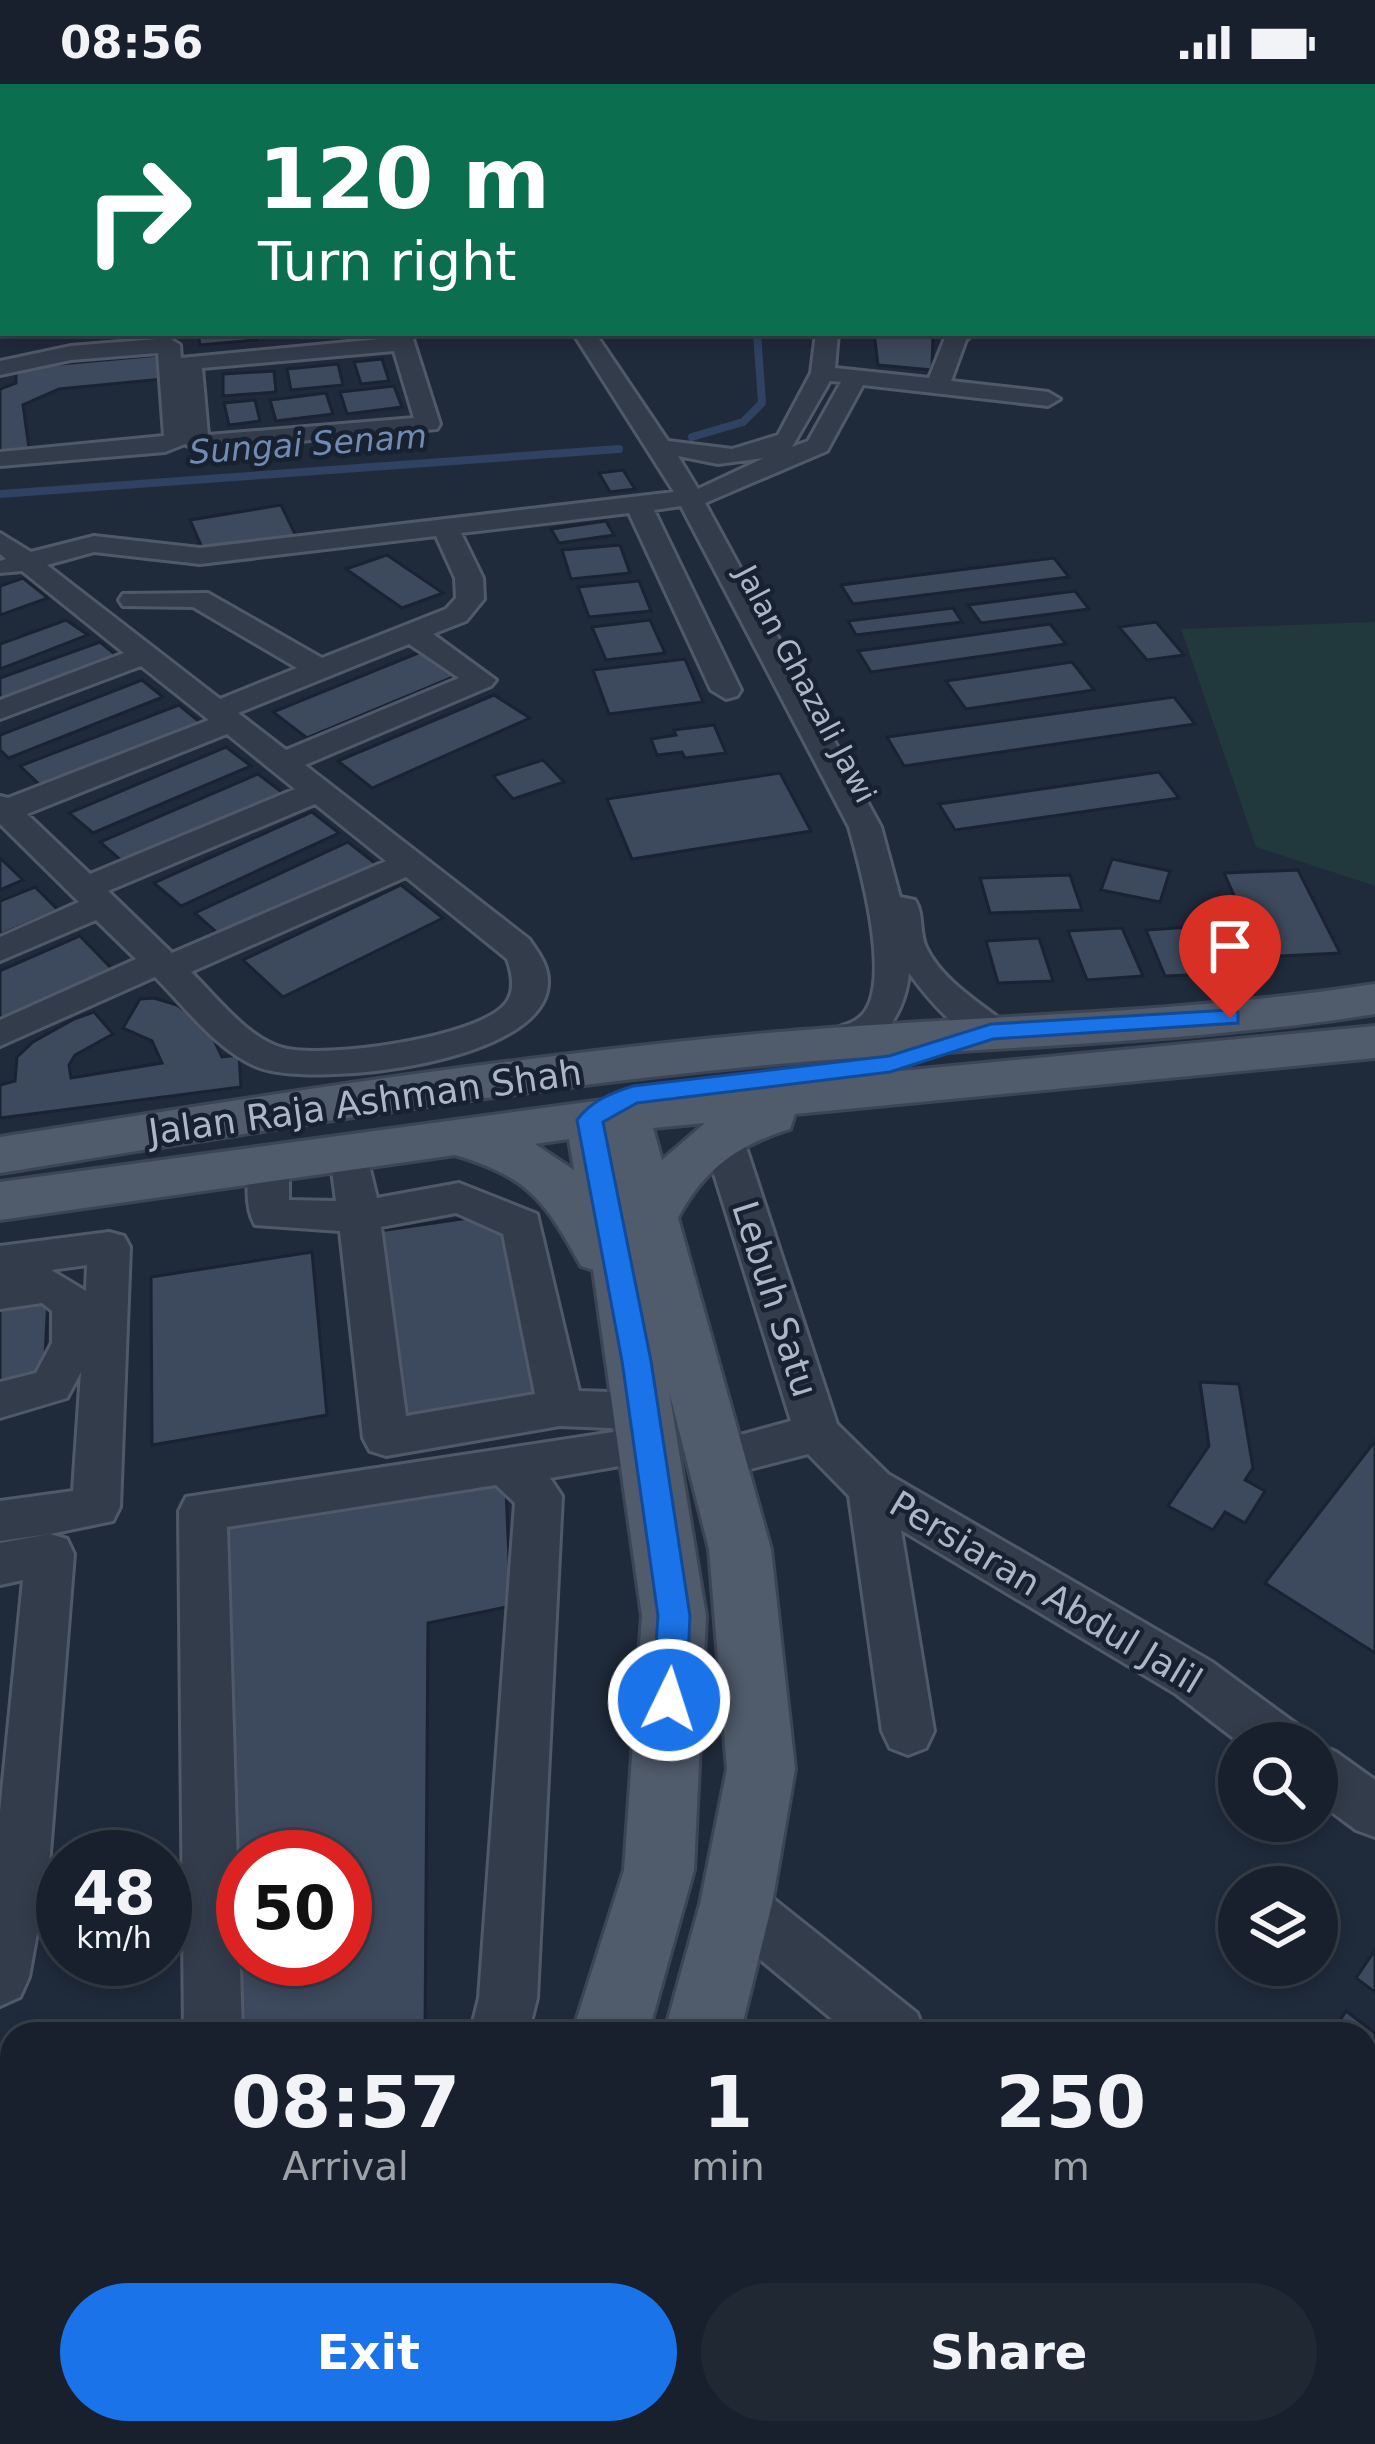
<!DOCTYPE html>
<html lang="en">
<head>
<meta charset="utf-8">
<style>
  body { margin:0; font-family:"DejaVu Sans",sans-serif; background:#202834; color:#f1f3f6; height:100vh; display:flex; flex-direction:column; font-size:45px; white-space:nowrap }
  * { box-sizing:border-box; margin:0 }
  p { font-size:39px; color:#9ea3a9 }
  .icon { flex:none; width:66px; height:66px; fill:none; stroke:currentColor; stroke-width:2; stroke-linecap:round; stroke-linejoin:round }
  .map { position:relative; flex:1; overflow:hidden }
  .side { position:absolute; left:0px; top:1938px; width:1377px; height:423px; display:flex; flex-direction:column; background:#17202c; border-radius:36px 36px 0 0; box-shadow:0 6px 18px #0003,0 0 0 3px #363e48 }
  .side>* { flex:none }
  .top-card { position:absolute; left:0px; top:0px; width:1377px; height:252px; box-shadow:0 6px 18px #0003,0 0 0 3px #363e48; background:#0b6e4f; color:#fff; overflow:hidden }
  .controls { position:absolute; left:1218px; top:1638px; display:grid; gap:24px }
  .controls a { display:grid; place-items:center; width:120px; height:120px; border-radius:50%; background:#17202c; box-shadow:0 6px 18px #0003,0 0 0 3px #363e48; font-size:60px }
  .speed { position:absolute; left:36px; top:1746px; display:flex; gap:24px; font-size:60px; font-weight:700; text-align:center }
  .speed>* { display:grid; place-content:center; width:156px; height:156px; border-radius:50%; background:#17202c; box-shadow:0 6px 18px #0003,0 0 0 3px #363e48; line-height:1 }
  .speed small { font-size:30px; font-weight:400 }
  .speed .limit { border:18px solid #d22; background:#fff; color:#111 }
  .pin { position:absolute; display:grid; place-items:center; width:102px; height:102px; color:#fff; margin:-123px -51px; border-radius:50% 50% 50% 0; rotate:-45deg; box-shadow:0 0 12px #0007 }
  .pin .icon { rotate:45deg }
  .me { position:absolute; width:132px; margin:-66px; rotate:4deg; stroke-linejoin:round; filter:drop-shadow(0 0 9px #0008) }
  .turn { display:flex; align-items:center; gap:42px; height:252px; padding:0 60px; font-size:54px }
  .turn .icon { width:156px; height:156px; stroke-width:2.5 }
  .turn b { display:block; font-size:84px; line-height:102px }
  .eta { display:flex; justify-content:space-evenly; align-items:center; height:204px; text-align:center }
  .eta b { font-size:72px; font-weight:600; line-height:84px }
  .primary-button { display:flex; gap:24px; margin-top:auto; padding:24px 60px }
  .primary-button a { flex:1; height:138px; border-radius:72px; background:#1a73e8; color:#fff; font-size:48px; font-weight:600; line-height:138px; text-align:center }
  .primary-button a+a { background:#202834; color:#f1f3f6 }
  .status { display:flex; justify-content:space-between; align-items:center; height:84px; padding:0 60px; background:#17202c; direction:ltr }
  .status svg { height:33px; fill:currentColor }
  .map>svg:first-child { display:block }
  .green { fill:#21383c }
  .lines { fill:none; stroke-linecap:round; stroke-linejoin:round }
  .stream { stroke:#2f4262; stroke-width:8 }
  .building { fill:#3d495d; stroke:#1a2331; stroke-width:3; fill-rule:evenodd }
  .minor-casing { stroke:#505968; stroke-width:6 }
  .major-casing { stroke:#3c4554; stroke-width:6 }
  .minor { fill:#333c4b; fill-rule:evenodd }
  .major { fill:#505b6b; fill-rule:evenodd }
  .route { fill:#1a73e8; stroke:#114b97; stroke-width:3 }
  .labels { text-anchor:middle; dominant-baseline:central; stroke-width:9; stroke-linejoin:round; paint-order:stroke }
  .far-street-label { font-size:30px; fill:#adb6c7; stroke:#18212f }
  .far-water-label { font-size:33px; font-style:italic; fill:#728bb2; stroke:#18212f }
  .street-label { font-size:36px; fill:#adb6c7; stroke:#18212f }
</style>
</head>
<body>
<div class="status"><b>08:56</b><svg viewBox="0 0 49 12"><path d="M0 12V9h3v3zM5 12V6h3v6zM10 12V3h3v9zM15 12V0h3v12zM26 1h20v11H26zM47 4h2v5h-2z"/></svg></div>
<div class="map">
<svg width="1375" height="2360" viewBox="0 0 1375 2360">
  <rect width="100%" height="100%" fill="#1f2a3b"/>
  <g class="green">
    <polygon points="140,0 958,0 947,3"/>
    <polygon points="1375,538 1375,802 1256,763 1181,545"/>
  </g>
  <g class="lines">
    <g class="stream">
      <polyline points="692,353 743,338 762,319 757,249"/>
      <polyline points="0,410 619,365"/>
    </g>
  </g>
  <g class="building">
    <polygon points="198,249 255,249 257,256 200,261"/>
    <polygon points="874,249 938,249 933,251 932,286 878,281"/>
    <polygon points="159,271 163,295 59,305 23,321 29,364 0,367 0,305 16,299 16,284"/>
    <polygon points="382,275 389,297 361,300 354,278"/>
    <polygon points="338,280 343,301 291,306 287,285"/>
    <polygon points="274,287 276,308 223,312 223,290"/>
    <polygon points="394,302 402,323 347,330 340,308"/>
    <polygon points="326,309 333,330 276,337 270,316"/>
    <polygon points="255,316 260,337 229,341 224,319"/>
    <polygon points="623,386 635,405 610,408 599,389"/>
    <polygon points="281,421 297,454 205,470 190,436"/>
    <polygon points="606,437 614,451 559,459 551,445"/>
    <polygon points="620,461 630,489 571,495 562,466"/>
    <polygon points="387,471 443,509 402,524 346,485"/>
    <polygon points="1054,474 1069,493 853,520 841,501"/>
    <polygon points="23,494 48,514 0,531 0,502"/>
    <polygon points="639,497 651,527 589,533 578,503"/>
    <polygon points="1075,507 1089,525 981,539 968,521"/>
    <polygon points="953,524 962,538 856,551 848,537"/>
    <polygon points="66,536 88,551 0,585 0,560"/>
    <polygon points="650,536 665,569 606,576 592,543"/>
    <polygon points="1156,538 1184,571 1147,576 1119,543"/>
    <polygon points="1050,540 1066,560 871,588 858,567"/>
    <polygon points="100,558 121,575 0,620 0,594"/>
    <polygon points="428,565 463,589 307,654 273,628"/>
    <polygon points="685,575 703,618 609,630 593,586"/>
    <polygon points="1072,578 1094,606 966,625 946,597"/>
    <polygon points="142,596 163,613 9,674 0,666 0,651"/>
    <polygon points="494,611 530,634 372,704 338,677"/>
    <polygon points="1174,613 1195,640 904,682 887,653"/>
    <polygon points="179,621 201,639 41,702 20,682"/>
    <polygon points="714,641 726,669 685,674 682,668 657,671 651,655 676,651 674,646"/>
    <polygon points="226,663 251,682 93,749 69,729"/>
    <polygon points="543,676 564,698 513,715 493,692"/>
    <polygon points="1159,688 1179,714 955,746 939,720"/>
    <polygon points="780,689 811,747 632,775 607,715"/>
    <polygon points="258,690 283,709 124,779 100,758"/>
    <polygon points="312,728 339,749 181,822 154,799"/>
    <polygon points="348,758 376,780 222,853 195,829"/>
    <polygon points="0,774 23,796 0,806"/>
    <polygon points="1112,775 1170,787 1160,818 1101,806"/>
    <polygon points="1298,786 1340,869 1262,873 1224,789"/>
    <polygon points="1070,791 1082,826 990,829 980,794"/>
    <polygon points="401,801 443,834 283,913 243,876"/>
    <polygon points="35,803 58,826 0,851 0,817"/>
    <polygon points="1191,843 1210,890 1165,892 1146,846"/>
    <polygon points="1122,844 1143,892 1087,896 1068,847"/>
    <polygon points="80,852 113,886 0,936 0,887"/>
    <polygon points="1039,854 1053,897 998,899 986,857"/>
    <polygon points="154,914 177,921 191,931 214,956 222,973 239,971 241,1003 0,1034 0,1001 15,997 17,973 33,958 74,935 94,928 113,950 75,971 69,981 71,994 162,979 152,957 123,944 140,915"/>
    <polygon points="482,1132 521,1154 550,1314 400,1338 379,1147"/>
    <polygon points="312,1168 327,1331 152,1361 151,1193"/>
    <polygon points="48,1214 44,1293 0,1300 0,1221"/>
    <polygon points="1200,1298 1239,1300 1253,1384 1245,1396 1265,1407 1245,1439 1225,1428 1213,1446 1168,1422 1209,1362"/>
    <polygon points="1375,1357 1375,1569 1265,1499"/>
    <path d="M 487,1390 L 506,1405 L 511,1522 L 428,1539 L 425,1950 L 233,1950 L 215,1437 ZM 243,1773 L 345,1773 L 345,1875 L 243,1875 Z"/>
    <polygon points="1375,1866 1375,1908 1356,1894"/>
    <polygon points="1346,1927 1375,1949 1375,2258 1365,2250 1365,1950 1331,1950"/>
  </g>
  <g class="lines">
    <defs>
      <g id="minor">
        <polygon points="2,0 18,0 18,3 3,5"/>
        <rect x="55" y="0" width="16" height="3"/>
        <polygon points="247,0 269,0 271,3 249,3"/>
        <polygon points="549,0 571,0 573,3 551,3"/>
        <polygon points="591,0 613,0 615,3 593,3"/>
        <polygon points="1009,0 1041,0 1043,3 1007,3"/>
        <polygon points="1070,0 1086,0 1087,3 1071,3"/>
        <polygon points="1289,0 1313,0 1315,3 1291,3"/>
        <rect x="0" y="28" width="3" height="12"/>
        <polygon points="1375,88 1375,100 1374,101 1374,89"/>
        <rect x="1374" y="121" width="1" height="12"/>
        <polygon points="3,123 3,135 0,136 0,124"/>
        <rect x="1374" y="168" width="1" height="12"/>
        <rect x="0" y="186" width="3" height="12"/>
        <rect x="1374" y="210" width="1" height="12"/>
        <path d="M 389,249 L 411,249 L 440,340 L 437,345 L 196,366 L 185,360 L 165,368 L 0,382 L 0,368 L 164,352 L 158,269 L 71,276 L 0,291 L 0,277 L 71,262 L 169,254 L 180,261 L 181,274 L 390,254 ZM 394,267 L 414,334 L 208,351 L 202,284 Z"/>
        <path d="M 573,249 L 595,249 L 668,357 L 732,365 L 778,351 L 811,289 L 816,249 L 838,249 L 835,284 L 929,294 L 947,249 L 974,249 L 966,256 L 951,297 L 1048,308 L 1060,315 L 1048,322 L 863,301 L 827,367 L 705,419 L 881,743 L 900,813 L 915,816 C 924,830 919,848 926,863 C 941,895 977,917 1004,938 L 1010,947 L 1004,956 C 968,966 929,916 909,889 C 905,934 872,981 820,967 L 814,958 C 825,941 849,946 863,930 C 892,896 860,783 849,743 L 681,422 L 654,426 L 741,606 L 737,612 L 726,615 L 711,606 L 629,429 L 461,449 L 483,494 L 484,515 L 466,537 L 433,550 L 496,596 L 491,602 L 305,681 L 529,855 C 538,868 548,881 548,897 C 550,979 317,1004 260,984 C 219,969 186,924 155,893 L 0,962 L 0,936 L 136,875 L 96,836 L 0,877 L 0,853 L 79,818 L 0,740 L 0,712 L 8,714 L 209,636 L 141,582 L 0,635 L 0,616 L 124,569 L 22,487 L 0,489 L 0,477 L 6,475 L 0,470 L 0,449 L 31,468 L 94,452 L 200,464 L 674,408 ZM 830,297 L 841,298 L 808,357 L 792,363 ZM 678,372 L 718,380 L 764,374 L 698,405 ZM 436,452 L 455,494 L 456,514 L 446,525 L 322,574 L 208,509 L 123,510 L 119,516 L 123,522 L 193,523 L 297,584 L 220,615 L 47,481 L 94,468 L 200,480 ZM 409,560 L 459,594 L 286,666 L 238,629 ZM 227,650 L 295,705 L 90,790 L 27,730 ZM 315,720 L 386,777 L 172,869 L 108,807 ZM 406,793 L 507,875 C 512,889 516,906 506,919 C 479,954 325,975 283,964 C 248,955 216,912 191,888 Z"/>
        <polygon points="722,1037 736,1041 742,1051 837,1340 888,1390 1212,1578 1299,1642 1307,1659 1240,1659 1176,1610 901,1446 934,1647 926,1664 908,1671 890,1664 882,1647 849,1412 808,1370 716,1394 700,1388 693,1375 700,1362 791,1337 702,1051 708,1041"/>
        <path d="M 350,1057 L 364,1061 L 377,1114 L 459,1099 L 537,1130 L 579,1307 L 641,1309 L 657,1314 L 664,1327 L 657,1340 L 648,1343 L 666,1348 L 673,1361 L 666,1374 L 550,1394 L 562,1412 L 537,1914 L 528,1950 L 470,1950 L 479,1914 L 515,1419 L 496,1401 L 227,1443 L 242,1950 L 184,1950 L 179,1427 L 186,1413 L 633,1345 L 560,1342 L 386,1372 L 370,1367 L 363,1354 L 340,1147 L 255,1141 C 245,1124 245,1089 255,1072 L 269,1068 L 283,1072 L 289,1082 L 289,1116 L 336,1117 L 330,1071 L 336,1061 ZM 456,1129 L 503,1150 L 535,1310 L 406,1332 L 381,1143 Z"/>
        <path d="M 109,1148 L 124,1152 L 130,1163 L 120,1423 L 113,1437 L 50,1450 L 67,1455 L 74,1470 L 49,1782 L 29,1893 L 20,1913 L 0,1922 L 0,1728 L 23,1496 L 0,1501 L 0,1459 L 49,1450 L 0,1457 L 0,1417 L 73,1407 L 81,1288 L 67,1314 L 0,1334 L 0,1298 L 36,1289 L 52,1259 L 52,1227 L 42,1219 L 0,1225 L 0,1162 ZM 87,1181 L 86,1207 L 51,1186 Z"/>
        <polygon points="1317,1660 1336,1668 1375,1696 1375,1753 1356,1746 1317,1717"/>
        <polygon points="736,1793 756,1801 917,1929 925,1950 850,1950 716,1839 708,1820 716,1801"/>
        <polygon points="12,2193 12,2257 0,2258 0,2194"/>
        <polygon points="1365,2302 1375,2306 1375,2360 1343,2360 1338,2349 1365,2349"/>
        <polygon points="202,2349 275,2349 280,2360 206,2360"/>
        <polygon points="900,2349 969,2349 965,2360 895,2360"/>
        <polygon points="1147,2349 1222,2349 1227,2360 1151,2360"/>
      </g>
      <g id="major">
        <polygon points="82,0 104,0 105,3 83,3"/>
        <polygon points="3,52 3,66 0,67 0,53"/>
        <path d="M 1375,900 L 1375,930 C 1175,962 969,962 767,981 C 510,1005 255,1048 0,1089 L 0,1053 C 255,1013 510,972 767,949 C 969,931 1174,931 1375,900 Z"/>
        <path d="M 1375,942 L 1375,974 L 795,1030 L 790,1045 C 738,1061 704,1085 678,1134 L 771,1465 L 795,1685 L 772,1820 L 740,1950 L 664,1950 L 700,1820 L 727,1685 L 709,1465 L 669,1307 L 706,1532 L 694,1786 L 648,1950 L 572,1950 L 624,1786 L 642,1532 L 593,1186 L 581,1182 C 545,1117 529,1093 455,1071 L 0,1136 L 0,1098 L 624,1013 ZM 705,1039 L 662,1076 L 653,1044 ZM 569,1055 L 574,1086 L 535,1060 Z"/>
        <polygon points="411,2349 498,2349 493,2360 407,2360"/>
        <polygon points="520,2349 607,2349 602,2360 516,2360"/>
      </g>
    </defs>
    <use href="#minor" class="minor-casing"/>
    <use href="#major" class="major-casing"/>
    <use href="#minor" class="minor"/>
    <use href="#major" class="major"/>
  </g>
  <path class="route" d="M 1230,926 L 1238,928 L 1238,939 L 993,955 L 890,988 L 637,1019 L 603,1038 L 651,1277 L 690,1532 L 686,1616 L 681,1627 L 669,1632 L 657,1627 L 652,1616 L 658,1532 L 622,1277 L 577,1036 C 591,1017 611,1009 633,1002 L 889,972 L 991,940 Z"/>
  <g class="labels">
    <g class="far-street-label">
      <text transform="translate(806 600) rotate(62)">Jalan Ghazali Jawi</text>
    </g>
    <g class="far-water-label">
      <text transform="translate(308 360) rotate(-4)">Sungai Senam</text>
    </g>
    <g class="street-label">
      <text transform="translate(365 1018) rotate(-8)">Jalan Raja Ashman Shah</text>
      <text transform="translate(775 1215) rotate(72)">Lebuh Satu</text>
      <text transform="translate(1046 1508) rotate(31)">Persiaran Abdul Jalil</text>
    </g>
  </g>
</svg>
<div class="controls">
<a><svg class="icon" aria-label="search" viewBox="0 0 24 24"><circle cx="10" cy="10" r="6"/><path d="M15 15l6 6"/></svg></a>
<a><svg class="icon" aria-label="layers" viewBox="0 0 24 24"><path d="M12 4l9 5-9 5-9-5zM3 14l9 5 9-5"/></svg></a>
</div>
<div class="speed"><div>48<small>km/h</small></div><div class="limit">50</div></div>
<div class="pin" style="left:1230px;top:934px;background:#d93025"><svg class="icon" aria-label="arrive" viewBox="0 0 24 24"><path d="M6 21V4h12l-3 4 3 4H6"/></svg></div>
<svg class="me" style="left:669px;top:1616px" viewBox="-20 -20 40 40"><circle r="17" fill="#1a73e8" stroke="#fff" stroke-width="3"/><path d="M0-11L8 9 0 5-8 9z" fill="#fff"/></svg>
<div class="top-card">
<div class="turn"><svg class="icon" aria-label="right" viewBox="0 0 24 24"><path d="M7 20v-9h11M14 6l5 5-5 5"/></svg><div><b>120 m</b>Turn right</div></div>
</div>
<section class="side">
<div class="eta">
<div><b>08:57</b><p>Arrival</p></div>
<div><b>1</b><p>min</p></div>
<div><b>250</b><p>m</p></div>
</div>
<div class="primary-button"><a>Exit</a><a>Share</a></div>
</section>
</div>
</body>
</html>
